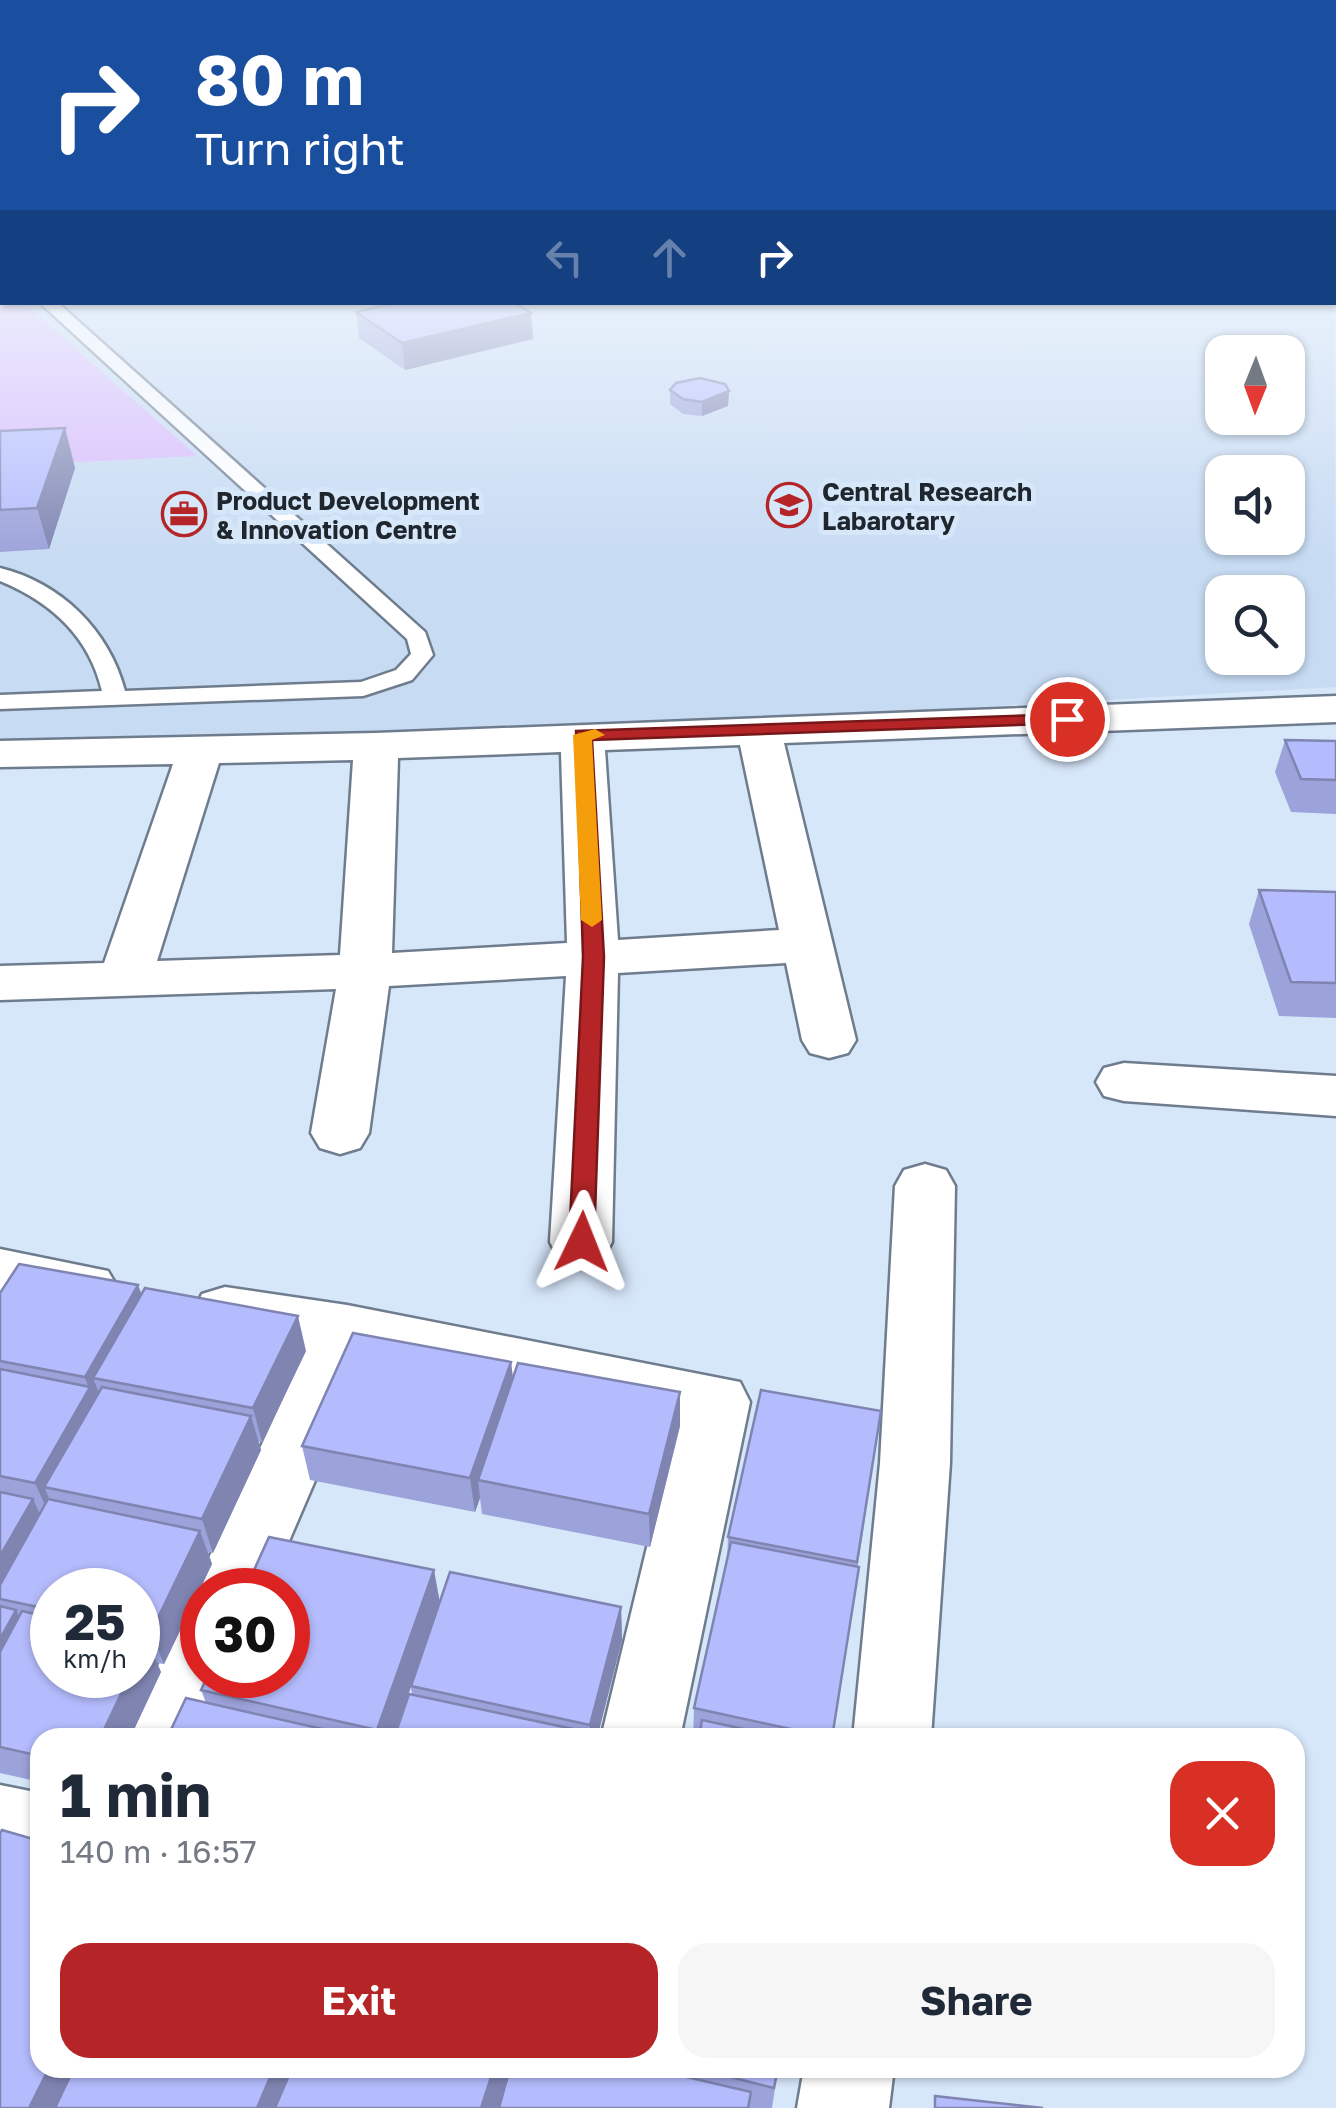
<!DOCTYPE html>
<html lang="en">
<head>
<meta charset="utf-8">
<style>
  body { margin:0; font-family:"Golos Text",sans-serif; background:#f6f6f7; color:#1f2937; height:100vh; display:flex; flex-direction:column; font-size:38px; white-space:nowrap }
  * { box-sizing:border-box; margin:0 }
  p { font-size:32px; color:#747a83 }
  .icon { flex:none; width:55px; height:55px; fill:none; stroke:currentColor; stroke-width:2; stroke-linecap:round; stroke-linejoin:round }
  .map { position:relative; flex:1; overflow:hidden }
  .details { position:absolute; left:30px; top:1728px; width:1275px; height:350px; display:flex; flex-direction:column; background:#fff; border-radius:30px; box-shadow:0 2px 8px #0004 }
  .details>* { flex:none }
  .hud { position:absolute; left:0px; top:0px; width:1338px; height:305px; box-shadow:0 2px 8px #0004; background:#1a4fa0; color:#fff; overflow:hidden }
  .needle { width:65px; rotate:181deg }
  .fabs { position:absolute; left:1205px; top:335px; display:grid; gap:20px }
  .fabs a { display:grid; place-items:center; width:100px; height:100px; border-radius:20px; background:#fff; box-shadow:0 2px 8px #0004; font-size:50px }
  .speed { position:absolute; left:30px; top:1568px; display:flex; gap:20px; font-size:50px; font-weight:700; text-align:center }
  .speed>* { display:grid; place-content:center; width:130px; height:130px; border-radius:50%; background:#fff; box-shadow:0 2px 8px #0004; line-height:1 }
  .speed small { font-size:25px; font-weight:400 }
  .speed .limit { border:15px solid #d22; background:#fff; color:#111 }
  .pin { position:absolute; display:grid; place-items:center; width:85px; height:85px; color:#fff; margin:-42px; border:5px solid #fff; border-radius:50%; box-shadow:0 2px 10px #0007 }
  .me { position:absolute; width:110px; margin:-55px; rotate:2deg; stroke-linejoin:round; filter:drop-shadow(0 0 8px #0008) }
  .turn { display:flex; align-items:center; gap:35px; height:210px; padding:0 30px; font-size:45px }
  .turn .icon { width:130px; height:130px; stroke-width:2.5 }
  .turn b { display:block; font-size:70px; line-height:85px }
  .lanes { display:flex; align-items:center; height:95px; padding:0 30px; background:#0003; justify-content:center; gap:50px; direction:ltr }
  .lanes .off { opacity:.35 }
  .round { display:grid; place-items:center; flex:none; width:105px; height:105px; border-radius:30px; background:#f6f6f7 }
  .overview { display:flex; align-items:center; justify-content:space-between; height:170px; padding:0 30px }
  h1 { font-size:60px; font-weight:700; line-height:75px }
  .action { display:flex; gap:20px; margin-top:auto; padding:20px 30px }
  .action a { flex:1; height:115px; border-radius:30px; background:#b52527; color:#fff; font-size:40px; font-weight:700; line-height:115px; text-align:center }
  .action a+a { background:#f6f6f7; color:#1f2937 }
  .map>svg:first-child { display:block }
  .built { fill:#c7dbf3; fill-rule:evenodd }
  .green { fill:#d9b9fd }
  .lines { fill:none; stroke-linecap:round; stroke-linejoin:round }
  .service-casing { stroke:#6e7c8d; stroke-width:5 }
  .minor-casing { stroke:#6e7c8d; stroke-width:5 }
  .service { fill:#fff; fill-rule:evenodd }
  .minor { fill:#fff; fill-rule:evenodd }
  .wall { fill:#9ca2da; fill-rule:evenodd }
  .shaded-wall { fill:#7f84b1 }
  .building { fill:#b5bcfd; stroke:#7f84b1; stroke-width:2.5 }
  .route { fill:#b52527; stroke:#761819; stroke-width:2.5 }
  .slow { fill:#f59e0b }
  .labels { text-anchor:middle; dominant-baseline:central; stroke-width:10; stroke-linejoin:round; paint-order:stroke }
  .far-poi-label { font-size:25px; font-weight:bold; fill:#20262d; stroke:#d7e7fa; text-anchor:start }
</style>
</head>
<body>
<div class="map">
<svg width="1336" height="2108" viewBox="0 0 1336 2108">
  <rect width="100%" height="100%" fill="#d7e7fa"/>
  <path class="built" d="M 0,266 L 2,302 L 1335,302 L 1335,290 L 1336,687 L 656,725 L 0,745 ZM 1222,352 L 1288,352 L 1288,418 L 1222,418 ZM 1222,472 L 1288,472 L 1288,538 L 1222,538 ZM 1222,592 L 1288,592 L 1288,658 L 1222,658 Z"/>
  <polygon class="green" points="0,281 2,302 24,303 197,456 0,466"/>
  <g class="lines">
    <defs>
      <g id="service">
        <rect x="0" y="266" width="2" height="5"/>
        <path d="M 39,302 L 57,302 L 425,632 L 433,655 L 412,680 L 363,696 L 0,709 L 0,695 L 102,691 C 89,636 51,602 0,581 L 0,568 C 61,583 109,630 125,691 L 361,682 L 396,670 L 411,654 L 407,639 Z"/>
      </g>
      <g id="minor">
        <path d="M 1336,696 L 1336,722 L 784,743 L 856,1040 L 848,1053 L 829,1058 L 810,1053 L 802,1040 L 786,963 L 618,973 L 612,1242 L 603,1259 L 581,1265 L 559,1259 L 550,1242 L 566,976 L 389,986 L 369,1133 L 360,1148 L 340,1154 L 320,1148 L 311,1133 L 336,989 L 0,1000 L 0,966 L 104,963 L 173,764 L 0,767 L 0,741 L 376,733 ZM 740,745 L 779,930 L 618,940 L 605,750 ZM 561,752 L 567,943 L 392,953 L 398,758 ZM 353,760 L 340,955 L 157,961 L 219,763 Z"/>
        <polygon points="1124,1063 1336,1076 1336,1116 1124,1101 1104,1096 1096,1082 1104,1068"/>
        <polygon points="925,1164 946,1170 955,1186 950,1463 931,1738 853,1738 880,1463 895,1186 904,1170"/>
        <polygon points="0,1249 108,1271 118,1288 108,1305 86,1313 0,1297"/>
        <polygon points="225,1287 347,1305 740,1382 750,1402 680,1738 601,1738 677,1423 365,1364 268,1590 202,1590 202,1608 194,1590 305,1352 202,1330 193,1312 202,1294"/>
        <polygon points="202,1617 202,1675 231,1675 205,1738 126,1738 175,1628"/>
        <polygon points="0,1785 40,1793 40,1875 0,1867"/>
        <polygon points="804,2068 894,2068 889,2108 797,2108"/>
      </g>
    </defs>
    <use href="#service" class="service-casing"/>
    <use href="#minor" class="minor-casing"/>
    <use href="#service" class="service"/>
    <use href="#minor" class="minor"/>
  </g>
  <g class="wall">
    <polygon points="356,312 533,339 405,370 359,338"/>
    <polygon points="670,390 729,391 728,406 702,416 683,414 670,404"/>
    <polygon points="65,428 75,468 49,549 0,552 0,431"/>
    <polygon points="1285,740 1336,741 1336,814 1291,812 1275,772"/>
    <polygon points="1259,890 1336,892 1336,1018 1279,1016 1249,924"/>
    <path d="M 138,1285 L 142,1295 L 306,1351 L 262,1442 L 258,1442 L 261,1450 L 213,1553 L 208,1552 L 212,1564 L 164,1664 L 157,1663 L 161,1672 L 130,1738 L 40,1738 L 40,1782 L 0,1773 L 0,1293 ZM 52,1590 L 138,1590 L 138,1675 L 52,1675 Z"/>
    <polygon points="511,1362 513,1378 680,1426 650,1547 482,1514 480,1498 475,1512 310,1480 302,1446"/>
    <polygon points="881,1411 832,1738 693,1738 694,1708 727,1561 728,1537"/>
    <polygon points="440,1601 621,1607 622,1640 597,1738 394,1738 412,1694 411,1687 393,1738 167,1738 206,1703 201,1690"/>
    <polygon points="40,2068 778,2068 772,2108 0,2108"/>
  </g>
  <g class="shaded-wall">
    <polygon points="531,313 533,339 405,370 402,343"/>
    <polygon points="729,391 728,406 702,416 702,402"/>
    <polygon points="65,428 75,468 49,549 37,508"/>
    <polygon points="138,1285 150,1320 93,1378 103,1403 44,1487 54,1509 50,1516 35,1483 89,1389 85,1377"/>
    <polygon points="298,1316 306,1351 262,1442 253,1408"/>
    <polygon points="511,1362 515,1397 478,1480 480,1498 475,1512 470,1478"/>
    <polygon points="680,1392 680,1426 650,1547 649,1514"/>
    <polygon points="251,1416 261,1450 213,1553 202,1519"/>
    <polygon points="33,1499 48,1532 0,1599 0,1556"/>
    <polygon points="200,1531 212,1564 164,1664 151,1632"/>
    <polygon points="434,1570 440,1603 393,1738 379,1738 377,1730"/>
    <polygon points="621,1607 622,1640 597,1738 591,1738 590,1725"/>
    <polygon points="16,1610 33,1642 0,1704 0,1639"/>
    <polygon points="147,1640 161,1672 130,1738 100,1738 130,1675 138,1675 138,1660"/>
    <polygon points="49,2068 92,2068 73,2108 29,2108"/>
    <polygon points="274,2068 304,2068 288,2108 257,2108"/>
    <polygon points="494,2068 513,2068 500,2108 481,2108"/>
  </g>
  <g class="building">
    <polygon points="400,302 513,302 531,313 402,343 356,312"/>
    <polygon points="700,378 725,384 729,391 702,402 683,399 670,390 676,383"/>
    <polygon points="65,428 37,508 0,510 0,431"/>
    <polygon points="1285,740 1336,741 1336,780 1301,779"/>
    <polygon points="1259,890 1336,892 1336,983 1291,982"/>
    <polygon points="19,1264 138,1285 85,1377 0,1361 0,1293"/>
    <polygon points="145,1288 298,1316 253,1408 93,1378"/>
    <polygon points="353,1333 511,1362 470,1478 302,1446"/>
    <polygon points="518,1363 680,1392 649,1514 478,1480"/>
    <polygon points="0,1369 90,1387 35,1483 0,1476"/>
    <polygon points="102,1387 251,1416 202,1519 44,1487"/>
    <polygon points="761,1390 881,1411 857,1562 728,1537"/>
    <polygon points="0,1492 33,1499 0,1556"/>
    <polygon points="48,1499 200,1531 151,1632 138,1629 138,1590 52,1590 52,1610 0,1599 0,1585"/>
    <polygon points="269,1537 434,1570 377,1730 201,1690 208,1675 288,1675 288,1590 245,1590"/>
    <polygon points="731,1542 859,1567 832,1738 694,1708"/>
    <polygon points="450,1572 621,1607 590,1725 411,1686"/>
    <polygon points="0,1606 16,1610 0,1639"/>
    <polygon points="22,1611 52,1618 52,1675 130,1675 100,1738 40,1738 40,1756 0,1747 0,1652"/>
    <polygon points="138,1637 147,1640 138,1660"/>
    <polygon points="409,1694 587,1732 585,1738 394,1738"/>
    <polygon points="186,1698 362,1738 167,1738"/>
    <polygon points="702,1720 785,1738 699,1738"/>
    <polygon points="2,1830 40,1841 40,2068 49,2068 29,2108 0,2108 0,1833"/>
    <polygon points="74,2068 274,2068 257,2108 55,2108"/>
    <polygon points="292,2068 494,2068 481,2108 275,2108"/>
    <polygon points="510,2068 648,2068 751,2092 748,2108 499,2108"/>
    <polygon points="695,2068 778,2068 774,2088"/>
    <polygon points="935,2096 1043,2108 935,2108"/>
  </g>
  <linearGradient id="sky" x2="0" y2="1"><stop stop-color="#6dc3e5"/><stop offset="0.47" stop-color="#edf4fd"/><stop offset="1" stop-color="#edf4fd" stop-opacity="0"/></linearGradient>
  <rect width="1336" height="561" fill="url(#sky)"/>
  <polygon class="route" points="1067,714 1076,719 1073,723 592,740 604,957 594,1242 591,1249 572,1249 569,1242 583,957 576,731"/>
  <polygon class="slow" points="595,729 605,735 592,740 602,920 592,927 581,920 573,735"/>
  <defs>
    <symbol id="university-ring" viewBox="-11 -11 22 22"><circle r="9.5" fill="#d7e7fa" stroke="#b52527" stroke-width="1.5"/><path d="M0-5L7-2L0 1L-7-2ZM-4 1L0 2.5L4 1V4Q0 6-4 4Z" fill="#b52527"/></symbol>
    <symbol id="office-ring" viewBox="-11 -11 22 22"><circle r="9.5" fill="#d7e7fa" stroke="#b52527" stroke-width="1.5"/><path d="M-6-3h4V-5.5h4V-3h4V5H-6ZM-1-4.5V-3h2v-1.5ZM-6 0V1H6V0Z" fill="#b52527"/></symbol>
  </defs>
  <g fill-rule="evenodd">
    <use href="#university-ring" x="764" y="480" width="50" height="50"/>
    <use href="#office-ring" x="159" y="489" width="50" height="50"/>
  </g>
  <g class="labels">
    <g class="far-poi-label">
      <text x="822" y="491">Central Research<tspan x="822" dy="29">Labarotary</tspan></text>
      <text x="216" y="500">Product Development<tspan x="216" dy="29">&amp; Innovation Centre</tspan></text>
    </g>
  </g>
</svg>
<div class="fabs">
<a><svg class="needle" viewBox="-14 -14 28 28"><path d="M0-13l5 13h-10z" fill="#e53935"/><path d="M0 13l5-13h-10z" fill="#747a83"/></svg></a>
<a><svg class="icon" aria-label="sound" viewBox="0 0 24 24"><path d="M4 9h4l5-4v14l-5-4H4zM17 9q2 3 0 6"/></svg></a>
<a><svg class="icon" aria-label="search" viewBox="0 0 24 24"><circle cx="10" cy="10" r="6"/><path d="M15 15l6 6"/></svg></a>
</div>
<div class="speed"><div>25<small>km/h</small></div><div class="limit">30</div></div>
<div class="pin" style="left:1067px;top:719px;background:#d93025"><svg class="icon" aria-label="arrive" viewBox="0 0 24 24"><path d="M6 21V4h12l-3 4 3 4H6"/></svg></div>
<svg class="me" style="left:582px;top:1242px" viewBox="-20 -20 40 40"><path d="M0-17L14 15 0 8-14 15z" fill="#b52527" stroke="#fff" stroke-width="4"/></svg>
<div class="hud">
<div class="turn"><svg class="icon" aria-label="right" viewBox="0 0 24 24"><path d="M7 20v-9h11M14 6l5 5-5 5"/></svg><div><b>80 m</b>Turn right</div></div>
<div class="lanes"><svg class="icon off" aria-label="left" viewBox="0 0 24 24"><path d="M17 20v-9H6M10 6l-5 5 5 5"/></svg><svg class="icon off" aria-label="ahead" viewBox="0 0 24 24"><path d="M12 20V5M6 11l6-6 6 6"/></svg><svg class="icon" aria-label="right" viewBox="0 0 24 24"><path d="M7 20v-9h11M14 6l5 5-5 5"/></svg></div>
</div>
<section class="details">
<div class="overview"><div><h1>1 min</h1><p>140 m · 16:57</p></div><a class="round" style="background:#d93025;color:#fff"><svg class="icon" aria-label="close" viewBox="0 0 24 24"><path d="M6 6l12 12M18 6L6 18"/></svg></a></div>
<div class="action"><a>Exit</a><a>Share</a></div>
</section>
</div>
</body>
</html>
